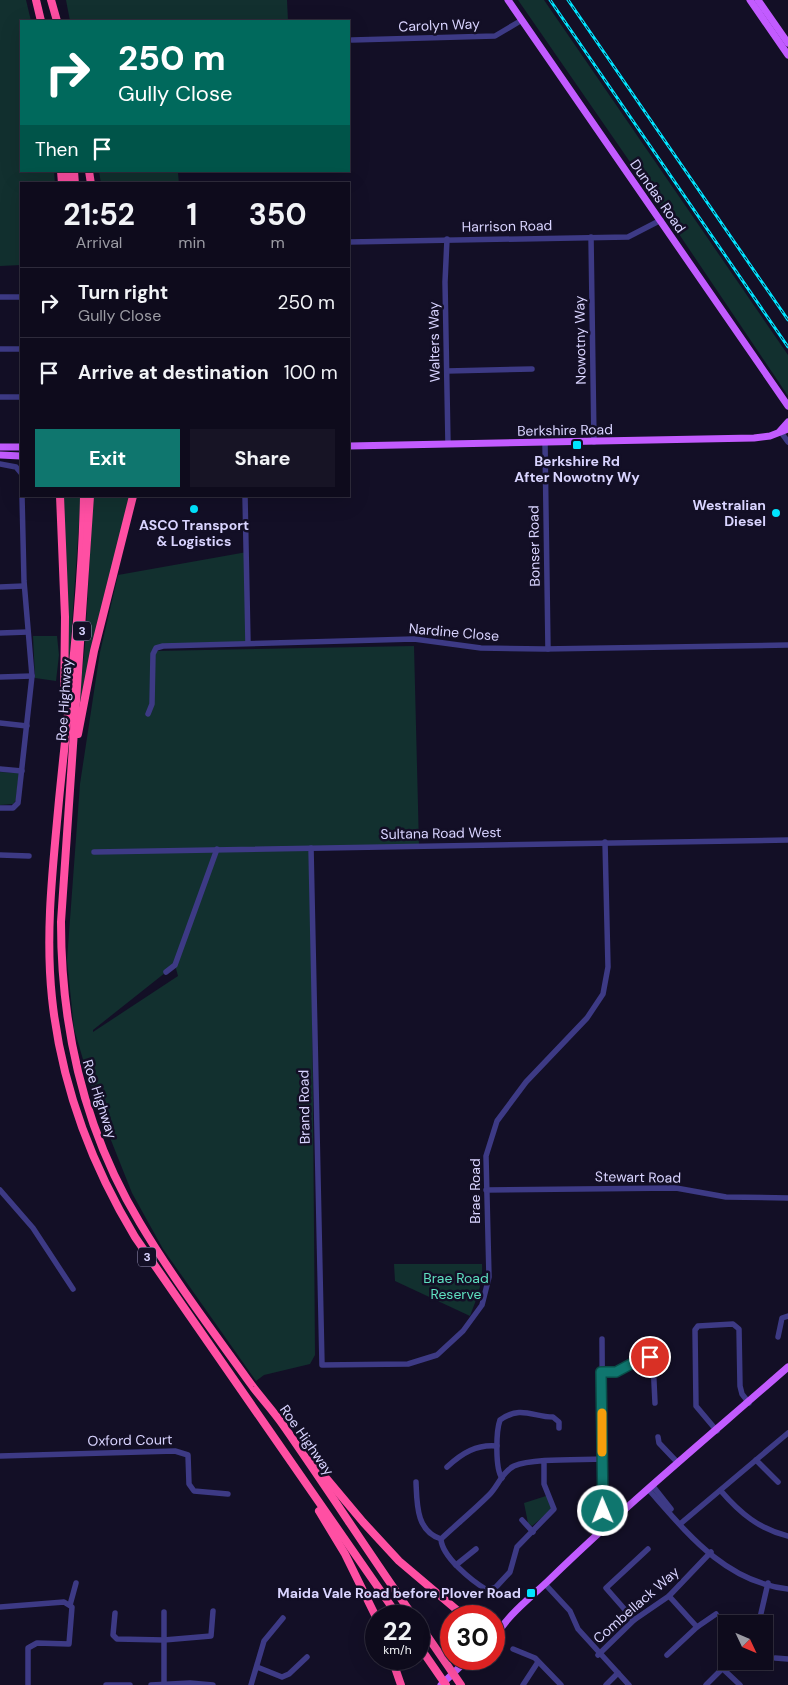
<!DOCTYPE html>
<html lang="en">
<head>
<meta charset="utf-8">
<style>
  body { margin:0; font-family:"DM Sans",sans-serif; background:#171425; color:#f1f3f6; height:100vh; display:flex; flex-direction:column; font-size:19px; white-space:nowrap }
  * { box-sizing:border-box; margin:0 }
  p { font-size:16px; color:#9b9ba3 }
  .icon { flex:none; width:28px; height:28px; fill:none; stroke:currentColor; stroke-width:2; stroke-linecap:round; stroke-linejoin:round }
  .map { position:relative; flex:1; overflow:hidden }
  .side { position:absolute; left:20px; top:182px; width:330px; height:315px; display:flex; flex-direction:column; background:#0e0b1c; border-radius:0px; box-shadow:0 5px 20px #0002,0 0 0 1px #2e2b3b }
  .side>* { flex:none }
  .hud { position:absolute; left:20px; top:20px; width:330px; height:152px; border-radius:0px; box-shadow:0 5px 20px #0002,0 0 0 1px #2e2b3b; background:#00695c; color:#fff; overflow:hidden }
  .needle { width:32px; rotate:134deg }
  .fabs { position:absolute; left:718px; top:1615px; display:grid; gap:10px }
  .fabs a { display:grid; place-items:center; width:55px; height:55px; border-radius:0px; background:#0e0b1c; box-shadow:0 5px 20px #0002,0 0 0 1px #2e2b3b; font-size:25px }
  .speed { position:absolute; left:365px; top:1605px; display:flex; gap:10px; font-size:25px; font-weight:700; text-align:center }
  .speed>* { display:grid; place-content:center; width:65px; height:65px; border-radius:50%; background:#0e0b1c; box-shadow:0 5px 20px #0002,0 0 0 1px #2e2b3b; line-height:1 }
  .speed small { font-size:12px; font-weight:400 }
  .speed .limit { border:8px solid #d22; background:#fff; color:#111 }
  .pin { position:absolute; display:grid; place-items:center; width:42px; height:42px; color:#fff; margin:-21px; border:2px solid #fff; border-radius:50%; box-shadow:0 1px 5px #0007 }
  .me { position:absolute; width:55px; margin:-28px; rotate:359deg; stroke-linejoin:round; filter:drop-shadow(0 0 4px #0008) }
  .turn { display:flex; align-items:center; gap:18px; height:105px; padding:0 15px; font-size:22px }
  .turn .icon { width:65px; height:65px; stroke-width:2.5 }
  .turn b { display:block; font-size:35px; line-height:42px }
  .then { display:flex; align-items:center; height:48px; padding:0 15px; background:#0003; gap:10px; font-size:19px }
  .eta { display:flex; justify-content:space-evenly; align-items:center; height:85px; text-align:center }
  .eta b { font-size:30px; font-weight:700; line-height:35px }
  .primary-button { display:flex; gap:10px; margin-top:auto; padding:10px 15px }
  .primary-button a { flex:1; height:58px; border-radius:0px; background:#0f766e; color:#fff; font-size:20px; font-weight:700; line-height:58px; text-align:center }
  .primary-button a+a { background:#171425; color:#f1f3f6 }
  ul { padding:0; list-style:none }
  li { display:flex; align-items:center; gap:15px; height:70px; padding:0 15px; border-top:1px solid #2e2b3b }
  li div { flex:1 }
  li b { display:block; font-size:19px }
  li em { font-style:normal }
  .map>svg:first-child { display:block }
  .green { fill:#12302f; fill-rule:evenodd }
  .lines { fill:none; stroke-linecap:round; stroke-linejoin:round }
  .minor { stroke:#3d3a85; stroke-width:5.5 }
  .major { stroke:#c25bff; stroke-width:7 }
  .highway { stroke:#ff4fa3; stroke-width:8 }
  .rail-casing { stroke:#00e5ff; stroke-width:3 }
  .rail { stroke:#130f26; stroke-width:1; stroke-dasharray:4; stroke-linecap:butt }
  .route-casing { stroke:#0a4d48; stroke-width:12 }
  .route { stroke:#0f766e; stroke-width:9 }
  .slow { stroke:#f59e0b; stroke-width:9 }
  .poi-dot { fill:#00e5ff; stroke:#130f26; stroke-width:2 }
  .labels { text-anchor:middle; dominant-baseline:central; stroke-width:5; stroke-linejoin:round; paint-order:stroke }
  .shield { fill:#130f26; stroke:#9e99be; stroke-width:1 }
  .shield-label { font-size:12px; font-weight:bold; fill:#d9d4ff }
  .street-label { font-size:14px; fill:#d9d4ff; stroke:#130f26 }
  .poi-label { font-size:14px; font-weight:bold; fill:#d9d4ff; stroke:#130f26 }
  .park-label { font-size:14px; fill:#5fe0c0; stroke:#130f26 }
</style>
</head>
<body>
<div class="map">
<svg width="788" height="1685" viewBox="0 0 788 1685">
  <rect width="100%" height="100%" fill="#130f26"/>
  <g class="green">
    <polygon points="0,0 26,0 31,21 21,21 21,171 54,171 55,184 21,184 21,265 0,266"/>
    <polygon points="66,0 287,0 288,21 70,21"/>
    <polygon points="518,0 544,0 788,355 788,396 648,188"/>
    <polygon points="99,171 191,171 191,172 178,173 179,184 101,184"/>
    <polygon points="64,496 80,496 80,509 65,724"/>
    <polygon points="93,496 129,496 75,738 85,645"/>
    <path d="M 247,552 L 248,643 L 163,646 L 155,651 L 414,646 L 419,846 L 311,848 L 315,1355 L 310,1364 L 264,1375 L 256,1381 L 163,1249 L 132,1193 L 95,1100 L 74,1029 L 67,960 L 80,784 L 100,652 L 118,575 ZM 175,965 L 178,976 L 93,1032 L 93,1030 Z"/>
    <polygon points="33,636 57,636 59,655 56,681 35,678"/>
    <polygon points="0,772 19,773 16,800 13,804 0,805"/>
    <path d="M 394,1264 L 482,1264 C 483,1283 477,1298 470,1316 L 395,1281 Z"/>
    <polygon points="546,1496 552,1503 551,1510 532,1526 528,1523 524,1503"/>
  </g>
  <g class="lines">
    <g class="minor">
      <polyline points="352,40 495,36 522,20"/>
      <polyline points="591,237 594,442"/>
      <polyline points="447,239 445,282 448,444"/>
      <polyline points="349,242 628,237 661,220"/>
      <polyline points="0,297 21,297"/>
      <polyline points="0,349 21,349"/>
      <polyline points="447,371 532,369"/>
      <polyline points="0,397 21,397"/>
      <polyline points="780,431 788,442"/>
      <polyline points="545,443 548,649"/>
      <polyline points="0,464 16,467 21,473"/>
      <polyline points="245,496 248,643"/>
      <polyline points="0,587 24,586"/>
      <polyline points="0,633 28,632"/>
      <polyline points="0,677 32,676"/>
      <polyline points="148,714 152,704 153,654 156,648 163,646 414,639 481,648 544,649 788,645"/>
      <polyline points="0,723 27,726"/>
      <polyline points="0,769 22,771"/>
      <polyline points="0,808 13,808 18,803 32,676 24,581 22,496"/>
      <polyline points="311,848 322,1365 408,1364 437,1355 463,1331 482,1305 489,1277 486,1156 497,1121 526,1082 587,1018 603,994 608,967 605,842"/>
      <polyline points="94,852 788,840"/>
      <polyline points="0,855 29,856"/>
      <polyline points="166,972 175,965 217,849"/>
      <polyline points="0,1190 33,1228 73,1289"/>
      <polyline points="486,1190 676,1188 726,1197 788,1198"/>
      <polyline points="778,1337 782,1318 788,1316"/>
      <polyline points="602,1339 603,1507 611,1521"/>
      <polyline points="601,1372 616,1373 646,1356 650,1357 653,1361 655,1403"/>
      <polyline points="717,1431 696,1406 695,1330 698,1326 733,1324 739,1329 740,1386 742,1394 749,1403"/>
      <polyline points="658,1437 659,1443 678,1463"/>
      <polyline points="0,1456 175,1451 188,1455 189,1484 194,1491 228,1494"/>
      <polyline points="756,1460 778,1482"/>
      <path d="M 544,1462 L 544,1484 L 554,1509 L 517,1547 L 510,1572 L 496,1587 L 487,1590 C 472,1581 442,1557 441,1539 C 457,1524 474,1510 489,1495 C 498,1486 502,1472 514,1466 C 532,1458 580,1460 602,1459"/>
      <path d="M 447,1467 C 462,1453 477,1444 497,1446"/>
      <path d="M 502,1478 C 495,1469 496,1431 500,1420 C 521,1405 533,1417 553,1417 L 559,1422 L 559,1428"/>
      <path d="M 416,1482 C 417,1504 416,1531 441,1539"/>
      <polyline points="652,1485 671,1509"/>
      <path d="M 648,1489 C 687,1533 725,1582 788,1589"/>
      <path d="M 721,1491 C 740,1513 759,1529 788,1536"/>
      <polyline points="522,1520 533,1532"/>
      <polyline points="680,1524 788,1433"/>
      <polyline points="456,1565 476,1549"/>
      <polyline points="545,1584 570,1611 578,1629 629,1685"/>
      <polyline points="669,1596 697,1627"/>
      <polyline points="70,1605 76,1583"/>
      <polyline points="0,1607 64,1602 72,1607 69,1644 37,1643 28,1648 28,1685"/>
      <polyline points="164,1612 164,1684"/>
      <polyline points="115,1613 113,1635 117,1639 164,1640 211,1636 213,1611"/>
      <polyline points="634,1620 606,1588 648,1549"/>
      <polyline points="759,1622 768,1583"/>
      <polyline points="513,1649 535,1658 561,1685"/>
      <polyline points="598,1655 634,1620 669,1596 711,1552"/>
      <polyline points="667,1655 697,1627 716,1614"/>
      <polyline points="775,1658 788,1659"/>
      <polyline points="257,1667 282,1677 289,1674 307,1657"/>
      <polyline points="723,1669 740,1685"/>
      <polyline points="106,1685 130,1685"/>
      <polyline points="151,1685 190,1683 213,1685"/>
      <polyline points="251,1685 264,1641 283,1618"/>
      <polyline points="523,1685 538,1662"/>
      <polyline points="606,1685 618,1673"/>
      <polyline points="706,1685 730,1661"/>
    </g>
    <g class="major">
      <polyline points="508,0 788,406"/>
      <polyline points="750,0 788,55"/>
      <polyline points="758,0 788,43"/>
      <polyline points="780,431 788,422"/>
      <polyline points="349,446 754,438 770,436 788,429"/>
      <polyline points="0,447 21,447"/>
      <polyline points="0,455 21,456"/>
      <path d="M 494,1642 C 500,1621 531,1597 547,1582 C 624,1507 707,1438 788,1367"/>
      <polyline points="441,1685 468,1659"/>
    </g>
    <g class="highway">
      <polyline points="36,0 41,21"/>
      <polyline points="51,0 57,21"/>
      <polyline points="61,171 62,184"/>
      <polyline points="67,171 68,184"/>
      <polyline points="74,171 75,184"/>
      <polyline points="89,171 91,184"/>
      <polyline points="60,496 65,617 64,706"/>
      <path d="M 84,496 C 82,598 69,699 59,800 C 53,866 45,932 52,998 C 61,1084 91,1164 135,1237 L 398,1616"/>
      <path d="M 90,496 L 61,922 C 61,1028 85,1132 140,1223 C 174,1280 215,1334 253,1387 C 263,1400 274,1412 283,1425 C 327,1488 369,1553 413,1616"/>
      <polyline points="78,734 94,651 133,496"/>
      <polyline points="311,1460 363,1522 399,1561 464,1616"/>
      <polyline points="319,1511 345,1554 376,1617"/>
      <polyline points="419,1624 461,1685"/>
      <polyline points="419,1646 446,1685"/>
      <polyline points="392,1659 401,1685"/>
    </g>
    <defs>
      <g id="rail">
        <polyline points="550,0 788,347"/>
        <polyline points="568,0 788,320"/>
      </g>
    </defs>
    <use href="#rail" class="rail-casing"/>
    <use href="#rail" class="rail"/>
  </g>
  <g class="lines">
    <defs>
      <polyline id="route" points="603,1511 601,1372 616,1372 646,1356 650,1357"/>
    </defs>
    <use href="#route" class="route-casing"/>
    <use href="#route" class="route"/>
    <polyline class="slow" points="602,1413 602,1452"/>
  </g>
  <g class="poi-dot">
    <rect x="572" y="440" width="10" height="10" rx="2.5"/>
    <circle cx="194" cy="509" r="5"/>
    <circle cx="776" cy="513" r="5"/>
    <rect x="526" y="1588" width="10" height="10" rx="2.5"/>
  </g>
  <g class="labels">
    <g class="shield">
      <rect x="73" y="621.5" width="18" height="19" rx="4"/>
      <rect x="138" y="1247.5" width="18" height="19" rx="4"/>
    </g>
    <g class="shield-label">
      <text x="82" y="631">3</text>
      <text x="147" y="1257">3</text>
    </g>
    <g class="street-label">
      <text transform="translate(439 25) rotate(-2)">Carolyn Way</text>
      <text transform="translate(658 196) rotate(55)">Dundas Road</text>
      <text transform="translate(507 226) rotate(-1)">Harrison Road</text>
      <text transform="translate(580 340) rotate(-91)">Nowotny Way</text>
      <text transform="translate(434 342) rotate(-91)">Walters Way</text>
      <text transform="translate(565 430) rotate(-1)">Berkshire Road</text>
      <text transform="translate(534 546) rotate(-91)">Bonser Road</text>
      <text transform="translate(454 632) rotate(5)">Nardine Close</text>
      <text transform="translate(64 700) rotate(-86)">Roe Highway</text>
      <text transform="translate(441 833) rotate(-1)">Sultana Road West</text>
      <text transform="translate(100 1099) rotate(72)">Roe Highway</text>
      <text transform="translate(304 1107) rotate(-91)">Brand Road</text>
      <text transform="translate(638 1177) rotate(1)">Stewart Road</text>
      <text transform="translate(475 1191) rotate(-90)">Brae Road</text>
      <text transform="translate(130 1440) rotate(-1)">Oxford Court</text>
      <text transform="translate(307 1440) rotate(55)">Roe Highway</text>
      <text transform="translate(636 1605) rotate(-41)">Combellack Way</text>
    </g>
    <g class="poi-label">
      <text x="577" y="461">Berkshire Rd<tspan x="577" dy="16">After Nowotny Wy</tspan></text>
      <text x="766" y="505" text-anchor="end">Westralian<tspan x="766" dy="16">Diesel</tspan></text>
      <text x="194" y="525">ASCO Transport<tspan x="194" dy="16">&amp; Logistics</tspan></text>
      <text x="521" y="1593" text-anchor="end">Maida Vale Road before Plover Road</text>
    </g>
    <g class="park-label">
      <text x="456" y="1278">Brae Road<tspan x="456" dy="16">Reserve</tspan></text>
    </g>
  </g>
</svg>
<div class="fabs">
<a><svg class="needle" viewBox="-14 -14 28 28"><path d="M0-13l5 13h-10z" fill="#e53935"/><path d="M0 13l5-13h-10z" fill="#9b9ba3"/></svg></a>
</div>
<div class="speed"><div>22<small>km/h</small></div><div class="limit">30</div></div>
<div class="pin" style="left:650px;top:1357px;background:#d93025"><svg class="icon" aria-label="arrive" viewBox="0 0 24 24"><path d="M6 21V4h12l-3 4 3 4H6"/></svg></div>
<svg class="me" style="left:603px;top:1511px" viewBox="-20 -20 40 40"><circle r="17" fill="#0f766e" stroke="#fff" stroke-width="3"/><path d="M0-11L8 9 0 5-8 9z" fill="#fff"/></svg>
<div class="hud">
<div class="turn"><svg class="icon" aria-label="right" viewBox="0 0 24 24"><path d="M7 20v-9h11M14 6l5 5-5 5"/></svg><div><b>250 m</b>Gully Close</div></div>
<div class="then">Then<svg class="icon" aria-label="arrive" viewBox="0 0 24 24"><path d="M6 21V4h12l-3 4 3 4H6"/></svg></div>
</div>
<section class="side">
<div class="eta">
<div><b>21:52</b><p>Arrival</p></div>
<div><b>1</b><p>min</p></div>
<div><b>350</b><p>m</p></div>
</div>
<ul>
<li><svg class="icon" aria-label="right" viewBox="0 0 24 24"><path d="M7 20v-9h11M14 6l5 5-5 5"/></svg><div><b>Turn right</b><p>Gully Close</p></div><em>250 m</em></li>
<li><svg class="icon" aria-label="arrive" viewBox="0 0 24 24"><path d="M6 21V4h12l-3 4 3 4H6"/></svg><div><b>Arrive at destination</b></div><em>100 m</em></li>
</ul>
<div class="primary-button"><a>Exit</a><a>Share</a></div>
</section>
</div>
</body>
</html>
